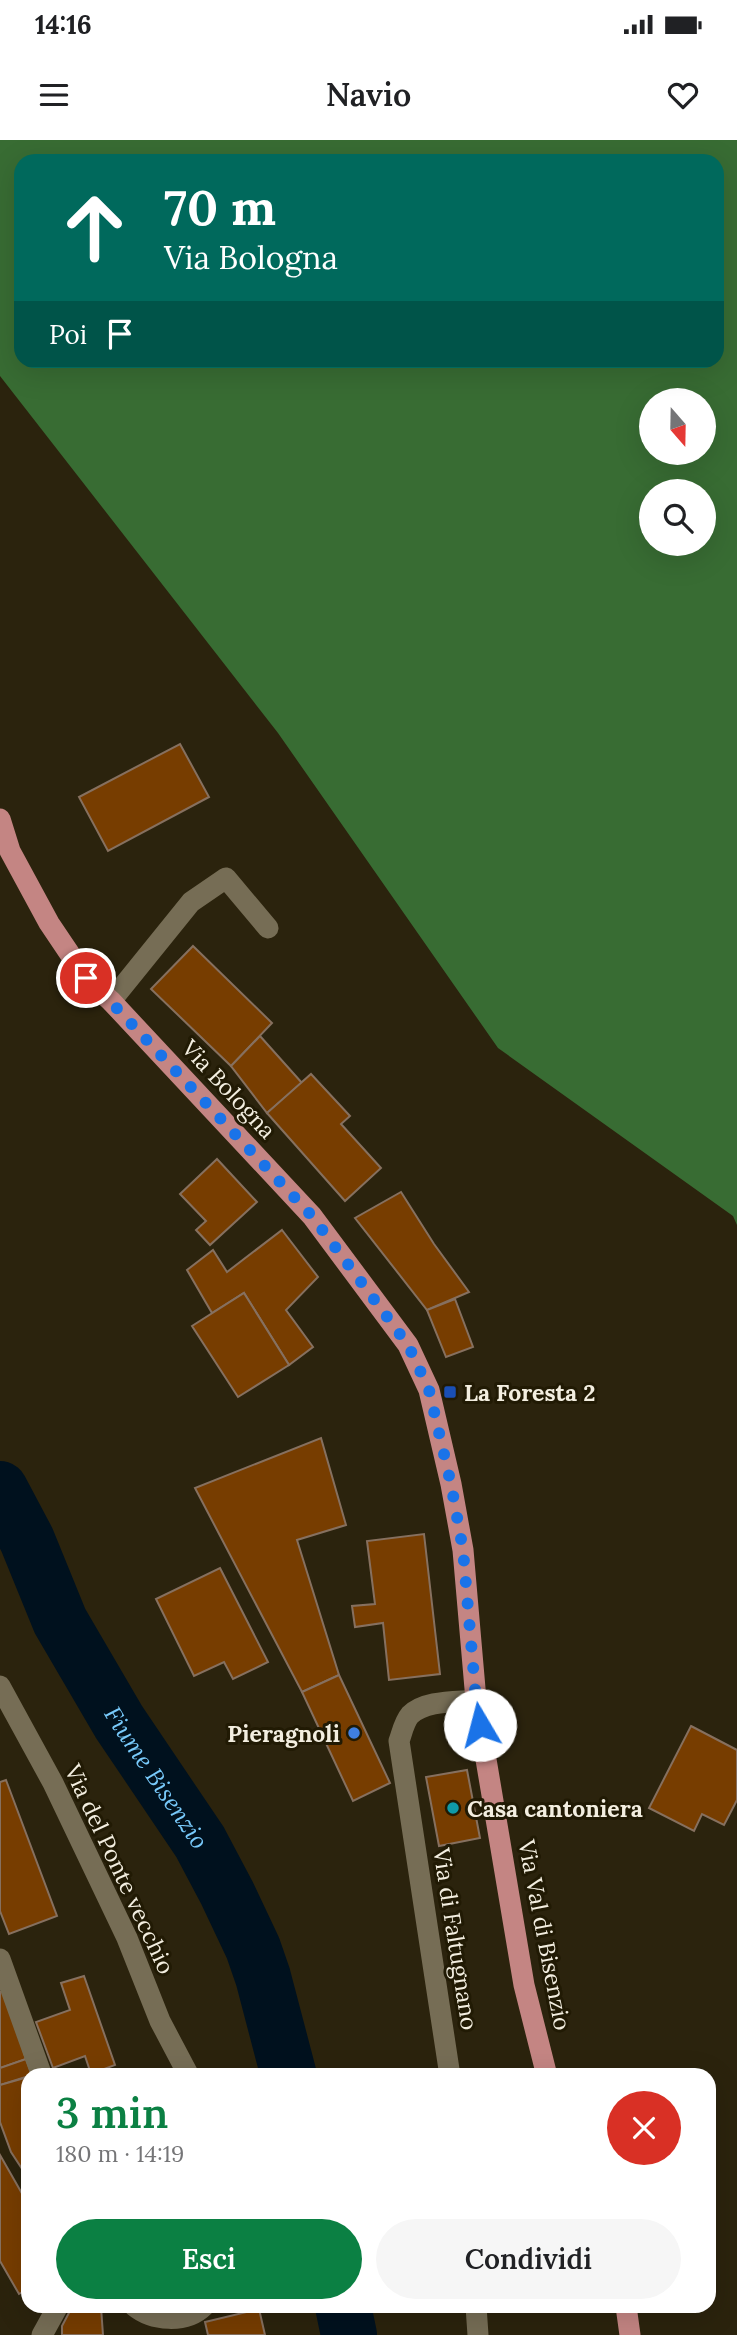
<!DOCTYPE html>
<html lang="it">
<head>
<meta charset="utf-8">
<style>
  body { margin:0; font-family:Lora,serif; background:#f6f6f6; color:#202124; height:100vh; display:flex; flex-direction:column; font-size:26px; white-space:nowrap }
  * { box-sizing:border-box; margin:0 }
  p { font-size:23px; color:#757577 }
  .icon { flex:none; width:38px; height:38px; fill:none; stroke:currentColor; stroke-width:2; stroke-linecap:round; stroke-linejoin:round }
  .map { position:relative; flex:1; overflow:hidden }
  .side { position:absolute; left:21px; top:1928px; width:695px; height:245px; display:flex; flex-direction:column; background:#fff; border-radius:21px; box-shadow:0 7px 28px #0002 }
  .side>* { flex:none }
  .top-card { position:absolute; left:14px; top:14px; width:710px; height:214px; border-radius:21px; box-shadow:0 7px 28px #0002; background:#00695c; color:#fff; overflow:hidden }
  .needle { width:46px; rotate:160deg }
  .tools { position:absolute; left:639px; top:248px; display:grid; gap:14px }
  .tools a { display:grid; place-items:center; width:77px; height:77px; border-radius:50%; background:#fff; box-shadow:0 7px 28px #0002; font-size:35px }
  .pin { position:absolute; display:grid; place-items:center; width:60px; height:60px; color:#fff; margin:-30px; border:4px solid #fff; border-radius:50%; box-shadow:0 2px 7px #0007 }
  .me { position:absolute; width:77px; margin:-38px; rotate:352deg; stroke-linejoin:round; filter:drop-shadow(0 0 5px #0008) }
  .turn { display:flex; align-items:center; gap:24px; height:147px; padding:0 35px; font-size:32px }
  .turn .icon { width:91px; height:91px; stroke-width:2.5 }
  .turn b { display:block; font-size:49px; line-height:60px }
  .then { display:flex; align-items:center; height:66px; padding:0 35px; background:#0003; gap:14px; font-size:26px }
  .round { display:grid; place-items:center; flex:none; width:74px; height:74px; border-radius:37px; background:#f6f6f6 }
  .summary { display:flex; align-items:center; justify-content:space-between; height:119px; padding:0 35px }
  h1 { font-size:42px; font-weight:600; line-height:52px; color:#0b8043 }
  .action { display:flex; gap:14px; margin-top:auto; padding:14px 35px }
  .action a { flex:1; height:80px; border-radius:42px; background:#0b8043; color:#fff; font-size:28px; font-weight:600; line-height:80px; text-align:center }
  .action a+a { background:#f6f6f6; color:#202124 }
  .status { display:flex; justify-content:space-between; align-items:center; height:49px; padding:0 35px; background:#fff; direction:ltr }
  .status svg { height:19px; fill:currentColor }
  header { display:flex; justify-content:space-between; align-items:center; height:91px; padding:0 35px; background:#fff; font-size:32px; font-weight:600 }
  .map>svg:first-child { display:block }
  .forest { fill:#386c33; fill-rule:evenodd }
  .lines { fill:none; stroke-linecap:round; stroke-linejoin:round }
  .river { stroke:#00111e; stroke-width:56 }
  .building { fill:#773d00; stroke:#86705f; stroke-width:2 }
  .minor { stroke:#766d55; stroke-width:21 }
  .major { stroke:#c48583; stroke-width:21 }
  .route { stroke:#1a73e8; stroke-width:12; stroke-dasharray:0 21.6 }
  .transit-dot { fill:#1a4fb4; stroke:#211a04; stroke-width:2.5 }
  .shop-dot { fill:#3f7fe0; stroke:#211a04; stroke-width:2.5 }
  .culture-dot { fill:#0f9aa8; stroke:#211a04; stroke-width:2.5 }
  .labels { text-anchor:middle; dominant-baseline:central; stroke-width:6; stroke-linejoin:round; paint-order:stroke }
  .street-label { font-size:23px; fill:#f3eee0; stroke:#211a04 }
  .poi-label { font-size:23px; font-weight:bold; fill:#f3eee0; stroke:#211a04; text-anchor:start }
  .water-label { font-size:24px; font-style:italic; fill:#78cafb; stroke:#211a04 }
</style>
</head>
<body>
<div class="status"><b>14:16</b><svg viewBox="0 0 49 12"><path d="M0 12V9h3v3zM5 12V6h3v6zM10 12V3h3v9zM15 12V0h3v12zM26 1h20v11H26zM47 4h2v5h-2z"/></svg></div>
<header><svg class="icon" aria-label="menu" viewBox="0 0 24 24"><path d="M4 6h16M4 12h16M4 18h16"/></svg>Navio<svg class="icon" aria-label="heart" viewBox="0 0 24 24"><path d="M12 20l-8-8c-3-5 5-10 8-4 3-6 11-1 8 4z"/></svg></header>
<div class="map">
<svg width="737" height="2195" viewBox="0 0 737 2195">
  <rect width="100%" height="100%" fill="#2b230d"/>
  <path class="forest" d="M 0,0 L 737,0 L 737,1085 L 733,1076 L 498,908 L 278,593 L 0,236 ZM 21,21 L 718,21 L 718,220 L 21,220 ZM 651,261 L 704,261 L 704,313 L 651,313 ZM 651,352 L 704,352 L 704,404 L 651,404 Z"/>
  <g class="lines">
    <g class="river">
      <path id="s1" d="M 0,1349 L 27,1400 L 60,1481 L 119,1582 L 200,1702 L 227,1753 L 253,1808 L 263,1837 L 289,1936"/>
      <polyline points="343,2166 349,2195"/>
    </g>
  </g>
  <g class="building">
    <polygon points="180,604 209,657 108,711 79,657"/>
    <polygon points="193,806 272,883 231,926 151,849"/>
    <polygon points="260,896 302,943 267,973 231,926"/>
    <polygon points="311,934 350,976 341,984 381,1028 345,1061 267,973"/>
    <polygon points="217,1019 257,1062 210,1105 196,1090 206,1081 180,1054"/>
    <polygon points="401,1052 434,1104 469,1152 427,1170 355,1078"/>
    <polygon points="282,1090 318,1137 286,1170 313,1207 289,1225 244,1153 212,1173 187,1130 213,1110 227,1132"/>
    <polygon points="244,1153 289,1225 238,1257 192,1186"/>
    <polygon points="455,1159 473,1207 446,1217 427,1170"/>
    <polygon points="321,1298 346,1385 297,1400 339,1535 302,1552 195,1348"/>
    <polygon points="424,1394 440,1534 389,1540 383,1483 355,1487 352,1466 375,1464 367,1401"/>
    <polygon points="220,1428 268,1522 233,1539 224,1522 194,1536 156,1459"/>
    <polygon points="339,1535 390,1643 353,1661 302,1552"/>
    <polygon points="691,1586 737,1610 737,1660 724,1685 702,1674 694,1691 649,1668"/>
    <polygon points="467,1630 480,1698 439,1706 426,1637"/>
    <polygon points="6,1640 57,1776 9,1794 0,1771 0,1642"/>
    <polygon points="84,1836 115,1925 91,1934 85,1916 53,1928 36,1882 70,1870 61,1843"/>
    <polygon points="4,1851 26,1919 0,1928 0,1852"/>
    <polygon points="26,1919 32,1935 0,1945 0,1928"/>
    <polygon points="28,1937 28,2038 11,2012 0,1982 0,1945"/>
    <polygon points="0,2015 28,2064 28,2149 19,2154 0,2121"/>
    <polygon points="101,2167 103,2195 62,2195 62,2186 71,2169"/>
    <polygon points="259,2169 265,2195 208,2195 205,2182"/>
  </g>
  <g class="lines">
    <g class="minor">
      <polyline points="111,861 191,762 226,738 268,788"/>
      <polyline points="0,1546 53,1643 127,1798 160,1881 189,1936"/>
      <polyline points="0,1819 42,1936"/>
      <path d="M 450,1936 L 399,1601 C 402,1593 404,1582 410,1575 C 425,1560 456,1562 476,1560"/>
      <path d="M 134,2166 C 152,2181 186,2184 204,2166"/>
      <polyline points="476,2166 478,2195"/>
      <polyline points="42,2195 58,2166"/>
    </g>
    <g class="major">
      <polyline points="0,679 10,711 49,783 86,838 111,861 312,1076 408,1205 429,1250 451,1344 463,1410 476,1560 524,1845 547,1936"/>
      <polyline points="626,2166 630,2195"/>
    </g>
  </g>
  <g class="lines">
    <polyline class="route" points="86,838 111,862 312,1076 408,1205 429,1250 451,1344 463,1410 476,1560 480,1585"/>
  </g>
  <rect class="transit-dot" x="443" y="1245" width="14" height="14" rx="3.5"/>
  <circle class="shop-dot" cx="354" cy="1593" r="7"/>
  <circle class="culture-dot" cx="453" cy="1668" r="7"/>
  <g class="labels">
    <g class="street-label">
      <text transform="translate(229 949) rotate(47)">Via Bologna</text>
      <text transform="translate(120 1729) rotate(65)">Via del Ponte vecchio</text>
      <text transform="translate(545 1795) rotate(79)">Via Val di Bisenzio</text>
      <text transform="translate(456 1799) rotate(81)">Via di Faltugnano</text>
    </g>
    <g class="poi-label">
      <text x="464" y="1252">La Foresta 2</text>
      <text x="340" y="1593" text-anchor="end">Pieragnoli</text>
      <text x="467" y="1668">Casa cantoniera</text>
    </g>
    <g class="water-label">
      <text stroke="none"><textPath href="#s1" startOffset="329">Fiume Bisenzio</textPath></text>
    </g>
  </g>
</svg>
<div class="tools">
<a><svg class="needle" viewBox="-14 -14 28 28"><path d="M0-13l5 13h-10z" fill="#e53935"/><path d="M0 13l5-13h-10z" fill="#757577"/></svg></a>
<a><svg class="icon" aria-label="search" viewBox="0 0 24 24"><circle cx="10" cy="10" r="6"/><path d="M15 15l6 6"/></svg></a>
</div>
<div class="pin" style="left:86px;top:838px;background:#d93025"><svg class="icon" aria-label="arrive" viewBox="0 0 24 24"><path d="M6 21V4h12l-3 4 3 4H6"/></svg></div>
<svg class="me" style="left:480px;top:1585px" viewBox="-20 -20 40 40"><circle r="19" fill="#fff"/><path d="M0-13L10 11 0 6-10 11z" fill="#1a73e8"/></svg>
<div class="top-card">
<div class="turn"><svg class="icon" aria-label="ahead" viewBox="0 0 24 24"><path d="M12 20V5M6 11l6-6 6 6"/></svg><div><b>70 m</b>Via Bologna</div></div>
<div class="then">Poi<svg class="icon" aria-label="arrive" viewBox="0 0 24 24"><path d="M6 21V4h12l-3 4 3 4H6"/></svg></div>
</div>
<section class="side">
<div class="summary"><div><h1>3 min</h1><p>180 m · 14:19</p></div><a class="round" style="background:#d93025;color:#fff"><svg class="icon" aria-label="close" viewBox="0 0 24 24"><path d="M6 6l12 12M18 6L6 18"/></svg></a></div>
<div class="action"><a>Esci</a><a>Condividi</a></div>
</section>
</div>
</body>
</html>
